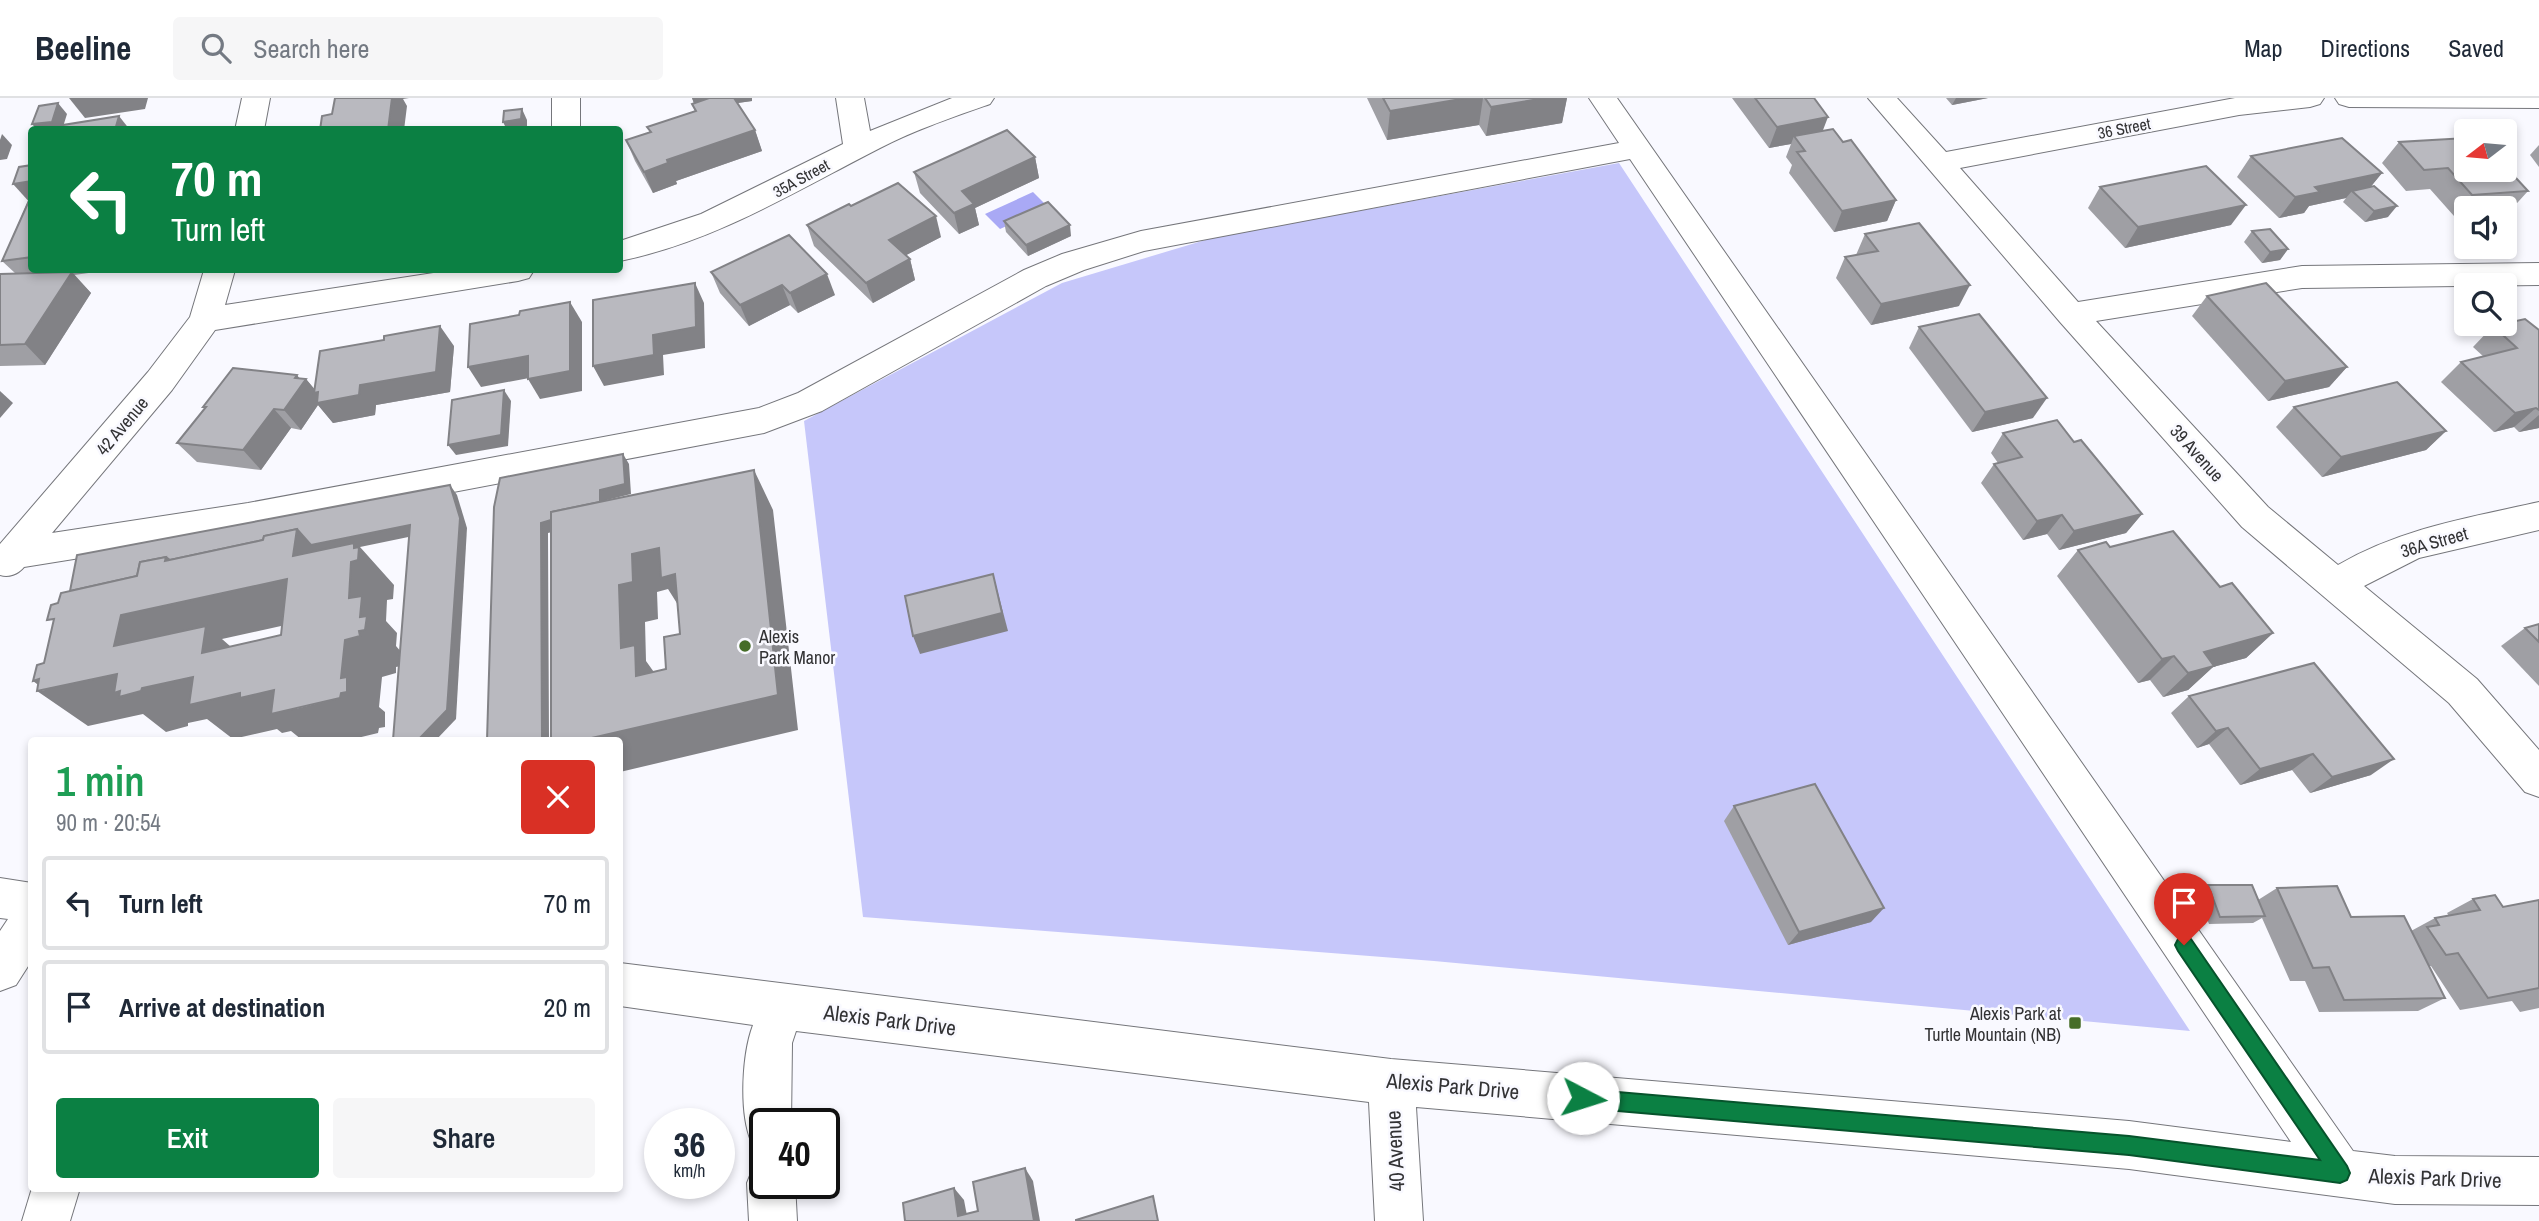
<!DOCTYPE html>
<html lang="en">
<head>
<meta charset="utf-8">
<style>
  body { margin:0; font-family:"Archivo Narrow",sans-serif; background:#f6f6f7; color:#1f2937; height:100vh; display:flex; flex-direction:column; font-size:26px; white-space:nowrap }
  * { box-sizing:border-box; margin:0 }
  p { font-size:23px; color:#747a83 }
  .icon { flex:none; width:38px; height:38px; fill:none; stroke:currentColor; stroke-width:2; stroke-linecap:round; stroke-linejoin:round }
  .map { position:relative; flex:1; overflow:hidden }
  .panel { position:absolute; left:28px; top:639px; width:595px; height:455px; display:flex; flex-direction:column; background:#fff; border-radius:7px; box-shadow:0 4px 10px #0003 }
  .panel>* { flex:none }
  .hud { position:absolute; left:28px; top:28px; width:595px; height:147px; border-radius:7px; box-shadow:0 4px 10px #0003; background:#0b8043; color:#fff; overflow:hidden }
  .needle { width:46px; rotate:254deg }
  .buttons { position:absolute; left:2454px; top:21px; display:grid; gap:14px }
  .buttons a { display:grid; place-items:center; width:63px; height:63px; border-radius:7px; background:#fff; box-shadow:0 4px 10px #0003; font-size:35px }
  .speed { position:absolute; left:644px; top:1010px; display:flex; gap:14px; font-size:35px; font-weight:700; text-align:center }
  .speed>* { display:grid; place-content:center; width:91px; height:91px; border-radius:50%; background:#fff; box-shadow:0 4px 10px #0003; line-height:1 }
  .speed small { font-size:18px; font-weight:400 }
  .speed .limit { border:4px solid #111; border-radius:10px; background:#fff; color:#111 }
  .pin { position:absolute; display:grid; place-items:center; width:60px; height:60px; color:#fff; margin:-72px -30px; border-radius:50% 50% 50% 0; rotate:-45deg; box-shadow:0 0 7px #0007 }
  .pin .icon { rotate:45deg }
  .me { position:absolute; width:77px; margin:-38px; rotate:95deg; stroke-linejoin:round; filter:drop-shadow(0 0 5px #0008) }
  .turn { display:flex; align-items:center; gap:24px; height:147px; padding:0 28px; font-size:32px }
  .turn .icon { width:91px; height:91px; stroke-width:2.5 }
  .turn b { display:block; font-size:49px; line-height:60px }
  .round { display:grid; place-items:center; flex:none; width:74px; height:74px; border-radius:7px; background:#f6f6f7 }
  .headline { display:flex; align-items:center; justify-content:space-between; height:119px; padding:0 28px }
  h1 { font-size:42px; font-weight:600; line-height:52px; color:#1e9e55 }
  .action { display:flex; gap:14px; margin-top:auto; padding:14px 28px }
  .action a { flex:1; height:80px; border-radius:7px; background:#0b8043; color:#fff; font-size:28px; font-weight:600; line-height:80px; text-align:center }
  .action a+a { background:#f6f6f7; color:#1f2937 }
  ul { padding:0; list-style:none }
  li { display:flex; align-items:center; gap:21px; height:94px; margin:0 14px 10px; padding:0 14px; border:4px solid #e0e1e3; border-radius:7px }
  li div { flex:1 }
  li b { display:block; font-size:26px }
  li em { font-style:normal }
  header { display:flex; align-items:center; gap:42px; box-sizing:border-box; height:98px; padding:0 35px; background:#fff; border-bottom:2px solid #e0e1e3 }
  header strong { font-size:33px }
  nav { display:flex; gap:38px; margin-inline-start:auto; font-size:24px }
  .search { width:490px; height:63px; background:#f6f6f7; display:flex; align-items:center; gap:18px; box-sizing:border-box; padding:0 24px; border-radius:7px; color:#747a83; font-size:26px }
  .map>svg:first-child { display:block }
  .green { fill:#c6c7fa }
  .water { fill:#a9a9f5 }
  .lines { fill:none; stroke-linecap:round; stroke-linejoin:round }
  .minor-casing { stroke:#75767b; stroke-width:2 }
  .minor { fill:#fff; fill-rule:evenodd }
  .wall { fill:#9f9fa4 }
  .shaded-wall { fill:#828286 }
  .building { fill:#b9b9bf; stroke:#828286; stroke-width:2; fill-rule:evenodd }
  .route { fill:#0b8043; stroke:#07532c; stroke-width:2 }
  .poi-dot { fill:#466d27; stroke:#f9f9ff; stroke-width:2.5 }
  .labels { text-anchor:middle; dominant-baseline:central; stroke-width:5; stroke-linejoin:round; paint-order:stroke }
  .far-street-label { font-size:16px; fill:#323234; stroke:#f9f9ff }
  .street-label { font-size:18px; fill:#323234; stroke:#f9f9ff }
  .poi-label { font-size:18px; fill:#323234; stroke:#f9f9ff; text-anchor:start }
  .near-street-label { font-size:21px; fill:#323234; stroke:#f9f9ff }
</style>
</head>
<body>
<header>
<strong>Beeline</strong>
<div class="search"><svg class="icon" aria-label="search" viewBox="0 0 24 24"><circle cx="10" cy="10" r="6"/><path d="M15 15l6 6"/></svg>Search here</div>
<nav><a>Map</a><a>Directions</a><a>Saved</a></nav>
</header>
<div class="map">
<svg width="2539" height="1123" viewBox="0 0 2539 1123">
  <rect width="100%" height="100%" fill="#f9f9ff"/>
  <polygon class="green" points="1619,65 2190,933 1434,863 863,819 804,323 1062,185 1212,140"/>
  <polygon class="water" points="1033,94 1048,109 1000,131 985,116"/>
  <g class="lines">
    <defs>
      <g id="minor">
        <polygon points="242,0 270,0 264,32 235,32"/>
        <rect x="552" y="0" width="28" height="32"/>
        <path d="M 836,0 L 864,0 L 870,33 L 952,0 L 994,0 L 990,6 C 953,19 915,32 880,50 C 796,93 714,144 620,163 L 620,143 L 701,116 L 843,46 Z"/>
        <path d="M 1589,0 L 1617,0 L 2353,1053 L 2395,1058 L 2539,1059 L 2539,1107 L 2395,1106 L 2129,1071 L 1416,1009 L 1423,1123 L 1375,1123 L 1369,1004 L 796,933 L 792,945 L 791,1026 L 765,1026 L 765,1048 L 751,1043 C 739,1014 742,956 753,927 L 620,908 L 620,865 L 1391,961 L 2129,1023 L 2291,1044 L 1630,61 L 1144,153 L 1084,172 L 1046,188 L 822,313 L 764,335 L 248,433 L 24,469 C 18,476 9,480 0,477 L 0,446 L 148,274 L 190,219 L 204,172 L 235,172 L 225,207 L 453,172 L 534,172 L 529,180 L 518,183 L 215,232 L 172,292 L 52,435 L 248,405 L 759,310 L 798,295 L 1024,172 L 1062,156 L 1141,133 L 1619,45 Z"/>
        <path d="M 1868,0 L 1897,0 L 1946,54 L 2235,0 L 2324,0 L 2320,6 L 2310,9 L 2239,17 L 1960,70 L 2078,204 L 2302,168 L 2539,165 L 2539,187 L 2302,190 L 2096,223 L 2268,409 L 2338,467 C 2402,430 2468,420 2539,404 L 2539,432 L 2419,460 L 2364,488 L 2477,581 L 2539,652 L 2539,699 L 2525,694 L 2449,605 L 2242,429 L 2060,224 Z"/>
        <polygon points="2335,0 2539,0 2539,10 2349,9 2339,6"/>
        <polygon points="0,780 32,785 32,862 16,887 0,893 0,833 8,821 0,820"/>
        <polygon points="765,1064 765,1085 795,1085 797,1123 749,1123 747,1085 754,1068"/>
        <polygon points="32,1090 80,1090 70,1123 22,1123"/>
      </g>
    </defs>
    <use href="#minor" class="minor-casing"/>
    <use href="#minor" class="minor"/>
  </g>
  <g class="wall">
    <polygon points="692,0 752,0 752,3 737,5 755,32 762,53 676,83 677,86 653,95 635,63 626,42 650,34 647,29 695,13 692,6 694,5"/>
    <polygon points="1367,0 1567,0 1562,25 1486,38 1479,27 1387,42"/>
    <polygon points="1732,0 1814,0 1823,32 1843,44 1896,102 1887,123 1834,134 1789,75 1792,67 1786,59 1791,46 1769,50"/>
    <polygon points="1946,0 1988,0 1952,7"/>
    <polygon points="2399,44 2528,93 2509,114 2504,114 2504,110 2466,110 2466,117 2454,118 2430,91 2406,93 2382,65"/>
    <polygon points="2539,47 2539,69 2530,57"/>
    <polygon points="2251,58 2382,75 2370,89 2388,119 2365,124 2343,104 2346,100 2309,108 2304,115 2279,120 2237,79"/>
    <polygon points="1035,59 1039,80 975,110 979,127 959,136 920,95 914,74"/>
    <polygon points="32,67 32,172 97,172 96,174 74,177 91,195 45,267 0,268 0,176 15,175 2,163 28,103"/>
    <polygon points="2100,89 2231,127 2125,150 2088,110"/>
    <polygon points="851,108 941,139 906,157 910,161 915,182 873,205 814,148 807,127"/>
    <polygon points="1004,123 1071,138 1028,158 1006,134"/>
    <polygon points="2252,133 2288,151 2280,162 2262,165 2244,144"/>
    <polygon points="1865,136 1959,208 1871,227 1836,180 1845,159 1856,157"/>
    <polygon points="711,174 835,197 798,215 790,207 749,228 720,195"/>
    <polygon points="2207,198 2347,269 2329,289 2268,303 2192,218"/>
    <polygon points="2493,228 2539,232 2539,330 2519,334 2514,329 2494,334 2441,284 2461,264 2484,259 2473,249"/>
    <polygon points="1919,229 2033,320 1972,334 1909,250"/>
    <polygon points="454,248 450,294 376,307 375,317 333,325 318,307 301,332 291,330 261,372 197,364 177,345 205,310 203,309 299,280 306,281 314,291"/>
    <polygon points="2294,309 2446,333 2426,352 2322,379 2276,329"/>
    <polygon points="2003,335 2074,344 2142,416 2126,435 2059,452 2047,436 2023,442 1981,385 1994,366 1998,365 1991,355"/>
    <polygon points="2110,449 2220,489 2273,535 2246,560 2213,569 2188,592 2163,599 2150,582 2138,585 2057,478 2078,452"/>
    <polygon points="2539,526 2539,588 2501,548 2525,530"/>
    <polygon points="2189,598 2371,677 2310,695 2292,672 2240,687 2209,646 2197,650 2171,615"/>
    <polygon points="1734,708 1871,824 1788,847 1724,723"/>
    <polygon points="2208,787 2258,802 2277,790 2351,819 2411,833 2435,820 2449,818 2447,815 2473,801 2503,809 2539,802 2539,910 2520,914 2512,903 2460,912 2431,868 2429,868 2445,900 2418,913 2319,914 2305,883 2290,883 2262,820 2253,825 2209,826 2197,795"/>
  </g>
  <g class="shaded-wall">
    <polygon points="69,0 148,0 145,11 85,20"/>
    <polygon points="342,0 409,0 403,1 407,8 404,32 388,32"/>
    <polygon points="692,0 752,0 752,3 696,11"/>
    <polygon points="1467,0 1483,0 1479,27 1387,42 1390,13"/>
    <polygon points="1545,0 1567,0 1562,25 1486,38 1491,9"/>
    <polygon points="1956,0 1988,0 1952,7"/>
    <polygon points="58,5 67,16 62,32 37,32 32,26"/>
    <polygon points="522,11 527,22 527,32 507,32 503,24"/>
    <polygon points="119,18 130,32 115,32"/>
    <polygon points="1828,19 1820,40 1794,38 1791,46 1769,50 1777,29"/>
    <polygon points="755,32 762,53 676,83 677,86 653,95 644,74 667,62"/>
    <polygon points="2,36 12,47 7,61 0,62 0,42"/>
    <polygon points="1035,59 1039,80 975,110 979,127 959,136 954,115 962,93"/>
    <polygon points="2382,75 2365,96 2352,93 2346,100 2309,108 2304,115 2279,120 2295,99 2315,89"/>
    <polygon points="32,83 32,107 13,86"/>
    <polygon points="1896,102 1887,123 1834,134 1842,113"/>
    <polygon points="2246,107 2231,127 2125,150 2138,129"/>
    <polygon points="2397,108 2388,119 2365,124 2374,113"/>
    <polygon points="936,118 941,139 895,163 889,142"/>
    <polygon points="1070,127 1071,138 1028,158 1026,147"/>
    <polygon points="2288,151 2280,162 2262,165 2270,154"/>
    <polygon points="910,161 915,182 873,205 866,185"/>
    <polygon points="72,174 91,195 45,267 25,246"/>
    <polygon points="827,176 835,197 798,215 790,195"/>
    <polygon points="695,185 704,205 705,250 663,257 664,277 604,288 593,268 653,237"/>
    <polygon points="782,187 790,207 749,228 740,207"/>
    <polygon points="1970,187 1959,208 1871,227 1881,206"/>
    <polygon points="570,204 582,224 582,293 540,301 528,281"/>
    <polygon points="440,228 454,248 450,294 376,307 375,317 333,325 318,307 301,332 284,312 295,280 297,277 303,285 306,281 317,294 360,287"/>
    <polygon points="528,258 540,278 481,289 468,269"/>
    <polygon points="2347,269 2329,289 2268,303 2285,283"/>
    <polygon points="504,292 511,303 508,348 456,357 448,347"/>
    <polygon points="0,293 13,305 0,320"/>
    <polygon points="2047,300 2033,320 1972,334 1985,314"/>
    <polygon points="2536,310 2514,329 2494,334 2515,315"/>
    <polygon points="274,311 291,330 261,372 243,352"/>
    <polygon points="2539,317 2539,330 2519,334"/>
    <polygon points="2446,333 2426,352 2322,379 2341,359"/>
    <polygon points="623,356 629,366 631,396 607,402 606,421 548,435 549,642 542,642 541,425 600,392"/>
    <polygon points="754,372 773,412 798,632 620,674 620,642 583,642 778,597"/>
    <polygon points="450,387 457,397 467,430 456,621 436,642 418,642"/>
    <polygon points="2142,416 2126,435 2059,452 2074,433"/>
    <polygon points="2062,417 2047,436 2023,442 2037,423"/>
    <polygon points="410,427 418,437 360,449 394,487 393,501 387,502 386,523 397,535 396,548 402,555 401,568 396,569 396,575 382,579 379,609 385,614 385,629 379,630 378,635 349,642 302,642 291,633 282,635 277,631 233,641 207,621 188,625 188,628 166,634 143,616 88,628 37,593 45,592 33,583 39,581 52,590 117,576 140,594 141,593 142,590 193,579 219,600 240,595 245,599 274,592 295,611 340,600 341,595 347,594 347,586 341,580 345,542 360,538 359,533 365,532 366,526 360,519 360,512 349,500 351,464 358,462 359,455 354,450 321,457 334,470 331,496 297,461 192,482 208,498 287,481 326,518 222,541 248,564 245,591 202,555 204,545 166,554 161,584 114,548 121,517 205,499 187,483 81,504 69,494 177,473 165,463 166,459 181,472 294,450 297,431 311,447"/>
    <polygon points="659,450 698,514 685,518 668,491 657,494 658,521 645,524 646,563 661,584 636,578 621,550 619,487 632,456"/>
    <polygon points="993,476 1008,533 920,556 913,538"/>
    <polygon points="2273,535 2246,560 2213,569 2188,592 2163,599 2188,575 2204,554"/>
    <polygon points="2174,558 2150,582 2138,585 2162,561"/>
    <polygon points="2228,630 2209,646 2197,650 2216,633"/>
    <polygon points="2313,656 2292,672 2240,687 2260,671"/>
    <polygon points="2394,661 2371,677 2310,695 2332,679"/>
    <polygon points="1884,810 1871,824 1788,847 1799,834"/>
    <polygon points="1025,1070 1033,1083 1040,1123 1034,1123"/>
    <polygon points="954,1090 964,1102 968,1123 958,1118"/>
  </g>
  <g class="building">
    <polygon points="335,0 392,0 388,32 320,32 322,18 332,16"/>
    <polygon points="709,0 734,0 755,32 667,62 668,65 644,74 626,42 651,34 647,29 696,13 692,6"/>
    <polygon points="1383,0 1467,0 1390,13"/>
    <polygon points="1485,0 1545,0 1491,9"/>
    <polygon points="1755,0 1814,0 1828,19 1777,29"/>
    <polygon points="58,5 52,24 32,26 39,8"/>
    <polygon points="522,11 521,21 503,24 504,13"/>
    <polygon points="119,18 115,32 56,32 57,28"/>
    <polygon points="1833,31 1843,44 1851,42 1896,102 1842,113 1797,54 1805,53 1794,38"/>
    <polygon points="1007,32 1035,59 962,93 974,106 954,115 914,74"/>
    <polygon points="2342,40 2382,75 2315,89 2320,94 2295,99 2251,58"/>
    <polygon points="2466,40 2466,72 2504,72 2504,67 2528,93 2472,97 2448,70 2424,72 2399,44"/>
    <polygon points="32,67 32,83 13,86 19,69"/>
    <polygon points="2206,68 2246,107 2138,129 2100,89"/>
    <polygon points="898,85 936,118 889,142 910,161 866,185 807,127 849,106 851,108"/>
    <polygon points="2374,88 2397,108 2374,113 2352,93"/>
    <polygon points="32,96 32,159 2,163"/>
    <polygon points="1048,104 1070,127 1026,147 1004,123"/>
    <polygon points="1919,125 1970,187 1881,206 1845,159 1878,153 1865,136"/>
    <polygon points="2270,131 2288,151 2270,154 2252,133"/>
    <polygon points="789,137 827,176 790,195 782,187 740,207 711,174"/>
    <polygon points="72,174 25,246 0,247 0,176"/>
    <polygon points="695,185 696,229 653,237 654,257 593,268 593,202"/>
    <polygon points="2266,185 2347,269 2285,283 2207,198"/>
    <polygon points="570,204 570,273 528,281 528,258 468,269 470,226 519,217 520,213"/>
    <polygon points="1979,216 2047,300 1985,314 1919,229"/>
    <polygon points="2525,221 2539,232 2539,312 2536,310 2515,315 2461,264 2517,250 2493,228"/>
    <polygon points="440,228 436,274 360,287 359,297 317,305 318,294 314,295 320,253 384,242 384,238"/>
    <polygon points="233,270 297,277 295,280 306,281 284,312 274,311 243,352 177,345 206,309 203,309"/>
    <polygon points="2397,284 2446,333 2341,359 2294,309"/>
    <polygon points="504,292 501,337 448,347 452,302"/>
    <polygon points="2057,322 2074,344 2081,342 2142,416 2074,433 2062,417 2037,423 1994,366 2022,359 2003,335"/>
    <polygon points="623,356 625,386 600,392 600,404 551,414 551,422 541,425 542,642 487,642 494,409 500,380"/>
    <path d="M 754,372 L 778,597 L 583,642 L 551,642 L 551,414 ZM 659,450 L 661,480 L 675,476 L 680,536 L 664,539 L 666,571 L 636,578 L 635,547 L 621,550 L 619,487 L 633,484 L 632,456 Z"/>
    <polygon points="450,387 460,420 447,612 418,642 393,642 410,427 311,447 297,431 264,438 263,442 170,462 166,459 140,464 137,478 70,493 77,457"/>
    <path d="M 297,431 L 293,458 L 354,445 L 354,450 L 359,449 L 358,462 L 351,464 L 349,500 L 362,498 L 360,519 L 367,518 L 365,532 L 359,533 L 360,538 L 345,542 L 341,580 L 347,579 L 347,594 L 341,595 L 340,600 L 271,616 L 274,592 L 240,600 L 240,595 L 189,607 L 193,579 L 142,590 L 141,593 L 119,599 L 120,593 L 114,595 L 117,576 L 37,593 L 39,581 L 33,583 L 37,567 L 44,565 L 54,521 L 47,522 L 51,507 L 58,505 L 61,495 L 137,478 L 140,464 L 166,459 L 165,463 L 263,442 L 264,438 ZM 287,481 L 281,537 L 202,555 L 206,528 L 114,548 L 121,517 Z"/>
    <polygon points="2173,433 2220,489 2232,485 2273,535 2204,554 2214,568 2188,575 2174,558 2162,561 2078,452 2106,444 2110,449"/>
    <polygon points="993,476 1002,515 913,538 905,498"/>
    <polygon points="2539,526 2539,544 2525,530"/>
    <polygon points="2314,565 2394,661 2332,679 2313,656 2260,671 2228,630 2216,633 2189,598"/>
    <polygon points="1815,686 1884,810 1799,834 1734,708"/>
    <polygon points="2208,787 2252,787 2265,818 2220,819"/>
    <polygon points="2337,788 2351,819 2404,818 2445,900 2344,902 2329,869 2313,870 2277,790"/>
    <polygon points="2495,797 2503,809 2539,802 2539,890 2488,900 2458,855 2446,857 2427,829 2439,827 2435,820 2480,812 2473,801"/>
    <polygon points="1025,1070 1034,1123 905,1123 903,1105 954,1090 958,1118 978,1113 973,1084"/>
    <polygon points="1153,1098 1158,1123 1076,1123 1076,1122"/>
  </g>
  <polygon class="route" points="2184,839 2191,841 2347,1068 2350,1075 2347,1082 2340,1085 2129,1057 1583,1010 1576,1007 1573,1000 1576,993 1583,991 2129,1038 2320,1062 2178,853 2175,847 2178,841"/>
  <g class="poi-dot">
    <circle cx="745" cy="548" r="7"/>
    <rect x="2068" y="918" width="14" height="14" rx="3.5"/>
  </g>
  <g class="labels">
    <g class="far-street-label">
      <text transform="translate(2124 30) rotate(-11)">36 Street</text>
      <text transform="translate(801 80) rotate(-29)">35A Street</text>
    </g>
    <g class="street-label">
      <text transform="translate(122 328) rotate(-50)">42 Avenue</text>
      <text transform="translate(2197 355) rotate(48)">39 Avenue</text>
      <text transform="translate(2434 444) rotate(-16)">36A Street</text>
    </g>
    <g class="poi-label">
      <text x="759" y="538">Alexis<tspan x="759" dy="21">Park Manor</tspan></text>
      <text x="2061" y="915" text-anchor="end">Alexis Park at<tspan x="2061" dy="21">Turtle Mountain (NB)</tspan></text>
    </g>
    <g class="near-street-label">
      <text transform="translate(890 922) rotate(7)">Alexis Park Drive</text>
      <text transform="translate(1453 988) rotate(5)">Alexis Park Drive</text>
      <text transform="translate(1395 1053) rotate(-93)">40 Avenue</text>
      <text transform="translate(2435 1080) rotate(2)">Alexis Park Drive</text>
    </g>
  </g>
</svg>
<div class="buttons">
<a><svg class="needle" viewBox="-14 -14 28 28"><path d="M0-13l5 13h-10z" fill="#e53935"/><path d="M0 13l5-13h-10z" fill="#747a83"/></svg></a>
<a><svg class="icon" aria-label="sound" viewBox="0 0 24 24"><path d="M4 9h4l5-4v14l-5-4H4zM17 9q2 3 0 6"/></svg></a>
<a><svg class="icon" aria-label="search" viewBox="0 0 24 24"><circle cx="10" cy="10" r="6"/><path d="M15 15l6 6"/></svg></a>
</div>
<div class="speed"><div>36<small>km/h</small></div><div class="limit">40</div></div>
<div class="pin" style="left:2184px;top:847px;background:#d93025"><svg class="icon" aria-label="arrive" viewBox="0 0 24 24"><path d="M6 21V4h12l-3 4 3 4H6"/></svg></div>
<svg class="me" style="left:1583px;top:1000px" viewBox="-20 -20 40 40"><circle r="19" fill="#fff"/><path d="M0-13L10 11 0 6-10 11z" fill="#0b8043"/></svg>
<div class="hud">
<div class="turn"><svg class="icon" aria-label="left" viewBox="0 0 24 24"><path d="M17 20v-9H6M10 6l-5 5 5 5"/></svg><div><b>70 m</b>Turn left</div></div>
</div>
<section class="panel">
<div class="headline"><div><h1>1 min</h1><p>90 m · 20:54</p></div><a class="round" style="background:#d93025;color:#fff"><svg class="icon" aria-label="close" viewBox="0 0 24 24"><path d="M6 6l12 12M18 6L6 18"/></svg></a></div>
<ul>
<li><svg class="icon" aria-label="left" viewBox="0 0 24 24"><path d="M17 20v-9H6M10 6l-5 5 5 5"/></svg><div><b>Turn left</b></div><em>70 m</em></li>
<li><svg class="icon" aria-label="arrive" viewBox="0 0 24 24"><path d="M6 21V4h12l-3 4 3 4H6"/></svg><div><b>Arrive at destination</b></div><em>20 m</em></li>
</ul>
<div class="action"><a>Exit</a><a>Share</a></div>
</section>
</div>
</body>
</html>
